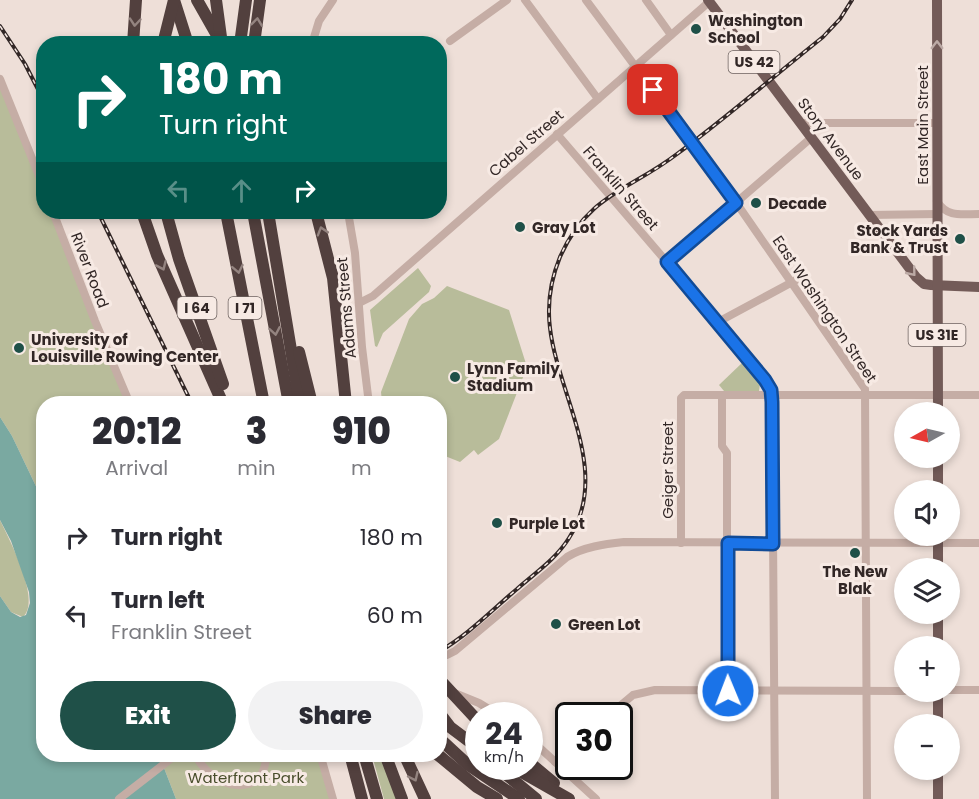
<!DOCTYPE html>
<html lang="en">
<head>
<meta charset="utf-8">
<style>
  body { margin:0; font-family:Poppins,sans-serif; background:#f2f2f3; color:#2b2b33; height:100vh; display:flex; flex-direction:column; font-size:22px; white-space:nowrap }
  * { box-sizing:border-box; margin:0 }
  p { font-size:20px; color:#7c7c81 }
  .icon { flex:none; width:33px; height:33px; fill:none; stroke:currentColor; stroke-width:2; stroke-linecap:round; stroke-linejoin:round }
  .map { position:relative; flex:1; overflow:hidden }
  .details { position:absolute; left:36px; top:396px; width:411px; height:366px; display:flex; flex-direction:column; background:#fff; border-radius:24px; box-shadow:0 3px 9px #0003 }
  .details>* { flex:none }
  .top-card { position:absolute; left:36px; top:36px; width:411px; height:183px; border-radius:24px; box-shadow:0 3px 9px #0003; background:#00695c; color:#fff; overflow:hidden }
  .needle { width:39px; rotate:262deg }
  .buttons { position:absolute; left:894px; top:402px; display:grid; gap:12px }
  .buttons a { display:grid; place-items:center; width:66px; height:66px; border-radius:50%; background:#fff; box-shadow:0 3px 9px #0003; font-size:30px }
  .speed { position:absolute; left:465px; top:702px; display:flex; gap:12px; font-size:30px; font-weight:700; text-align:center }
  .speed>* { display:grid; place-content:center; width:78px; height:78px; border-radius:50%; background:#fff; box-shadow:0 3px 9px #0003; line-height:1 }
  .speed small { font-size:15px; font-weight:400 }
  .speed .limit { border:3px solid #111; border-radius:9px; background:#fff; color:#111 }
  .pin { position:absolute; display:grid; place-items:center; width:51px; height:51px; color:#fff; margin:-26px; border-radius:12px; box-shadow:0 3px 9px #0006 }
  .me { position:absolute; width:66px; margin:-33px; rotate:359deg; stroke-linejoin:round; filter:drop-shadow(0 0 4px #0008) }
  .turn { display:flex; align-items:center; gap:21px; height:126px; padding:0 24px; font-size:27px }
  .turn .icon { width:78px; height:78px; stroke-width:2.5 }
  .turn b { display:block; font-size:42px; line-height:51px }
  .lanes { display:flex; align-items:center; height:57px; padding:0 24px; background:#0003; justify-content:center; gap:30px; direction:ltr }
  .lanes .off { opacity:.35 }
  .eta { display:flex; justify-content:space-evenly; align-items:center; height:102px; text-align:center }
  .eta b { font-size:36px; font-weight:800; line-height:42px }
  .primary-button { display:flex; gap:12px; margin-top:auto; padding:12px 24px }
  .primary-button a { flex:1; height:69px; border-radius:36px; background:#1f5048; color:#fff; font-size:24px; font-weight:800; line-height:69px; text-align:center }
  .primary-button a+a { background:#f2f2f3; color:#2b2b33 }
  ul { padding:0; list-style:none }
  li { display:flex; align-items:center; gap:18px; height:78px; padding:0 24px }
  li div { flex:1 }
  li b { display:block; font-size:22px }
  li em { font-style:normal }
  .map>svg:first-child { display:block }
  .green { fill:#b8bc9a }
  .water { fill:#7aa9a1 }
  .lines { fill:none; stroke-linecap:round; stroke-linejoin:round }
  .minor { stroke:#c5ada5; stroke-width:8 }
  .major { stroke:#735b58; stroke-width:10 }
  .highway { stroke:#52403e; stroke-width:12 }
  .rail-casing { stroke:#322726; stroke-width:4 }
  .rail { stroke:#f7eae4; stroke-width:1.5; stroke-dasharray:4.5; stroke-linecap:butt }
  .highway-bridge { stroke:#52403e; stroke-width:12 }
  .oneway { stroke:#948480 }
  .oneway2 { stroke:#bcaaa5 }
  .route-casing { stroke:#114b97; stroke-width:15 }
  .route { stroke:#1a73e8; stroke-width:10 }
  .poi-dot { fill:#1f5048; stroke:#f7eae4; stroke-width:2 }
  .labels { text-anchor:middle; dominant-baseline:central; stroke-width:6; stroke-linejoin:round; paint-order:stroke }
  .shield { fill:#f7eae4; stroke:#6d625f; stroke-width:1.5 }
  .shield-label { font-size:14px; font-weight:bold; fill:#322726 }
  .poi-label { font-size:15px; font-weight:bold; fill:#322726; stroke:#f7eae4; text-anchor:start }
  .street-label { font-size:15px; fill:#322726; stroke:#f7eae4 }
  .park-label { font-size:15px; fill:#494e2c; stroke:#f7eae4 }
</style>
</head>
<body>
<div class="map">
<svg width="979" height="799" viewBox="0 0 979 799">
  <rect width="100%" height="100%" fill="#eedfd8"/>
  <g class="green">
    <polygon points="0,79 43,188 44,212 53,212 129,403 44,404 43,501 12,436 0,417"/>
    <polygon points="418,268 431,286 429,292 383,333 377,347 375,346 370,310"/>
    <polygon points="447,286 509,310 527,367 499,439 478,455 474,450 460,462 440,454 440,404 385,403 382,402 381,392 409,319 422,304 434,298"/>
    <polygon points="743,362 760,384 759,391 724,391 719,385"/>
    <path d="M 0,520 C 9,539 42,601 23,617 L 11,612 L 0,596 Z"/>
    <polygon points="159,755 320,755 333,799 176,799"/>
    <polygon points="372,755 381,755 400,799 384,799"/>
  </g>
  <polygon class="water" points="0,417 12,436 43,501 44,754 159,755 176,799 0,799 0,596 11,612 20,617 26,615 30,603 29,592 11,541 0,520"/>
  <g class="lines">
    <g class="minor">
      <polyline points="525,0 598,99"/>
      <polyline points="586,0 733,198 865,389 867,799"/>
      <polyline points="646,0 671,35"/>
      <polyline points="450,41 507,0"/>
      <polyline points="312,44 319,21 333,0"/>
      <polyline points="0,79 44,188"/>
      <polyline points="800,123 936,123"/>
      <polyline points="557,134 726,331 771,390 772,402 775,799"/>
      <path d="M 937,201 C 947,218 962,214 979,214"/>
      <polyline points="53,212 95,321 130,404"/>
      <polyline points="348,212 355,253 362,347 369,404"/>
      <polyline points="869,215 937,214"/>
      <polyline points="667,262 811,138"/>
      <polyline points="359,303 373,296 709,2"/>
      <polyline points="718,322 798,279"/>
      <polyline points="722,396 722,446 727,453 727,707"/>
      <polyline points="681,543 681,398 684,395 979,395"/>
      <path d="M 440,656 L 447,655 L 455,651 L 567,557 C 583,547 605,544 624,542 L 979,543"/>
      <polyline points="950,690 979,690"/>
      <polyline points="452,692 479,703 500,716"/>
      <polyline points="608,716 633,695 655,690 904,691"/>
      <polyline points="530,739 596,799"/>
      <path d="M 195,754 C 213,792 267,799 266,754"/>
      <polyline points="320,754 333,799"/>
      <polyline points="555,762 568,749"/>
      <polyline points="119,799 177,754"/>
    </g>
    <g class="major">
      <polyline points="708,0 916,277 924,284 931,285 979,287"/>
      <polyline points="937,0 938,412"/>
      <polyline points="938,458 938,490"/>
      <polyline points="938,568 938,536"/>
      <polyline points="938,614 938,646"/>
      <polyline points="938,724 938,692"/>
      <polyline points="938,770 938,799"/>
    </g>
    <g class="highway">
      <polyline points="174,0 188,44"/>
      <polyline points="197,0 222,44"/>
      <polyline points="216,0 221,37"/>
      <polyline points="133,44 136,0"/>
      <polyline points="163,44 174,0"/>
      <polyline points="240,44 246,0"/>
      <polyline points="254,44 260,0"/>
      <polyline points="142,212 157,255 223,404"/>
      <polyline points="166,212 179,259 223,384"/>
      <polyline points="226,212 264,404"/>
      <polyline points="253,212 289,404"/>
      <polyline points="268,212 300,404"/>
      <polyline points="316,212 333,278 346,404"/>
      <polyline points="299,352 312,404"/>
      <polyline points="440,714 450,727 478,748"/>
      <polyline points="440,739 467,764 519,799"/>
      <polyline points="350,754 362,799"/>
      <polyline points="364,754 377,799"/>
      <polyline points="385,754 402,799"/>
      <polyline points="404,754 425,799"/>
      <polyline points="437,754 477,787 497,799"/>
      <polyline points="530,763 554,783"/>
      <polyline points="496,766 536,799"/>
      <polyline points="511,766 569,799"/>
    </g>
    <defs>
      <g id="rail">
        <polyline points="0,26 25,64 44,101"/>
        <polyline points="98,212 192,404"/>
        <path d="M 440,651 C 468,635 492,610 517,589 C 535,573 556,559 569,538 C 612,472 558,396 550,328 C 547,304 551,279 560,257 C 587,195 630,190 677,154 C 727,117 774,76 823,37 L 840,19 L 852,0"/>
      </g>
    </defs>
    <use href="#rail" class="rail-casing"/>
    <use href="#rail" class="rail"/>
    <polyline class="highway-bridge" points="440,680 478,721"/>
  </g>
  <defs><path id="oneway-chevron" d="M-2-3.5L2.5 0L-2 3.5" fill="none" stroke-width="1.6" stroke-linecap="round" stroke-linejoin="round" transform="scale(1.5)"/></defs>
  <g class="oneway">
    <use href="#oneway-chevron" transform="translate(135 22) rotate(95)"/>
    <use href="#oneway-chevron" transform="translate(257 22) rotate(-83)"/>
    <use href="#oneway-chevron" transform="translate(322 231) rotate(-107)"/>
    <use href="#oneway-chevron" transform="translate(162 266) rotate(66)"/>
    <use href="#oneway-chevron" transform="translate(238 269) rotate(79)"/>
    <use href="#oneway-chevron" transform="translate(275 331) rotate(80)"/>
    <use href="#oneway-chevron" transform="translate(414 777) rotate(65)"/>
  </g>
  <g class="oneway2">
    <use href="#oneway-chevron" transform="translate(937 45) rotate(-90)"/>
    <use href="#oneway-chevron" transform="translate(912 272) rotate(51)"/>
  </g>
  <g class="lines">
    <defs>
      <polyline id="route" points="653,90 736,203 667,262 765,380 771,390 772,402 773,544 728,543 728,691"/>
    </defs>
    <use href="#route" class="route-casing"/>
    <use href="#route" class="route"/>
  </g>
  <g class="poi-dot">
    <circle cx="696" cy="29" r="6"/>
    <circle cx="756" cy="203" r="6"/>
    <circle cx="520" cy="227" r="6"/>
    <circle cx="960" cy="239" r="6"/>
    <circle cx="19" cy="348" r="6"/>
    <circle cx="455" cy="377" r="6"/>
    <circle cx="497" cy="523" r="6"/>
    <circle cx="855" cy="553" r="6"/>
    <circle cx="556" cy="624" r="6"/>
  </g>
  <g class="labels">
    <g class="shield">
      <rect x="728.5" y="51" width="51" height="22" rx="4.5"/>
      <rect x="177.5" y="297" width="39" height="22" rx="4.5"/>
      <rect x="228.5" y="297" width="33" height="22" rx="4.5"/>
      <rect x="908.5" y="324" width="57" height="22" rx="4.5"/>
    </g>
    <g class="shield-label">
      <text x="754" y="62">US 42</text>
      <text x="197" y="308">I 64</text>
      <text x="245" y="308">I 71</text>
      <text x="937" y="335">US 31E</text>
    </g>
    <g class="poi-label">
      <text x="708" y="20">Washington<tspan x="708" dy="17">School</tspan></text>
      <text x="768" y="203">Decade</text>
      <text x="532" y="227">Gray Lot</text>
      <text x="948" y="230" text-anchor="end">Stock Yards<tspan x="948" dy="17">Bank &amp; Trust</tspan></text>
      <text x="31" y="339">University of<tspan x="31" dy="17">Louisville Rowing Center</tspan></text>
      <text x="467" y="368">Lynn Family<tspan x="467" dy="17">Stadium</tspan></text>
      <text x="509" y="523">Purple Lot</text>
      <text x="855" y="571" text-anchor="middle">The New<tspan x="855" dy="17">Blak</tspan></text>
      <text x="568" y="624">Green Lot</text>
    </g>
    <g class="street-label">
      <text transform="translate(922 125) rotate(-90)">East Main Street</text>
      <text transform="translate(831 139) rotate(53)">Story Avenue</text>
      <text transform="translate(526 143) rotate(-41)">Cabel Street</text>
      <text transform="translate(621 188) rotate(49)">Franklin Street</text>
      <text transform="translate(90 270) rotate(69)">River Road</text>
      <text transform="translate(346 308) rotate(-95)">Adams Street</text>
      <text transform="translate(825 309) rotate(56)">East Washington Street</text>
      <text transform="translate(667 470) rotate(-90)">Geiger Street</text>
    </g>
    <g class="park-label">
      <text x="246" y="777">Waterfront Park</text>
    </g>
  </g>
</svg>
<div class="buttons">
<a><svg class="needle" viewBox="-14 -14 28 28"><path d="M0-13l5 13h-10z" fill="#e53935"/><path d="M0 13l5-13h-10z" fill="#7c7c81"/></svg></a>
<a><svg class="icon" aria-label="sound" viewBox="0 0 24 24"><path d="M4 9h4l5-4v14l-5-4H4zM17 9q2 3 0 6"/></svg></a>
<a><svg class="icon" aria-label="layers" viewBox="0 0 24 24"><path d="M12 4l9 5-9 5-9-5zM3 14l9 5 9-5"/></svg></a>
<a>+</a>
<a>−</a>
</div>
<div class="speed"><div>24<small>km/h</small></div><div class="limit">30</div></div>
<div class="pin" style="left:653px;top:90px;background:#d93025"><svg class="icon" aria-label="arrive" viewBox="0 0 24 24"><path d="M6 21V4h12l-3 4 3 4H6"/></svg></div>
<svg class="me" style="left:728px;top:691px" viewBox="-20 -20 40 40"><circle r="17" fill="#1a73e8" stroke="#fff" stroke-width="3"/><path d="M0-11L8 9 0 5-8 9z" fill="#fff"/></svg>
<div class="top-card">
<div class="turn"><svg class="icon" aria-label="right" viewBox="0 0 24 24"><path d="M7 20v-9h11M14 6l5 5-5 5"/></svg><div><b>180 m</b>Turn right</div></div>
<div class="lanes"><svg class="icon off" aria-label="left" viewBox="0 0 24 24"><path d="M17 20v-9H6M10 6l-5 5 5 5"/></svg><svg class="icon off" aria-label="ahead" viewBox="0 0 24 24"><path d="M12 20V5M6 11l6-6 6 6"/></svg><svg class="icon" aria-label="right" viewBox="0 0 24 24"><path d="M7 20v-9h11M14 6l5 5-5 5"/></svg></div>
</div>
<section class="details">
<div class="eta">
<div><b>20:12</b><p>Arrival</p></div>
<div><b>3</b><p>min</p></div>
<div><b>910</b><p>m</p></div>
</div>
<ul>
<li><svg class="icon" aria-label="right" viewBox="0 0 24 24"><path d="M7 20v-9h11M14 6l5 5-5 5"/></svg><div><b>Turn right</b></div><em>180 m</em></li>
<li><svg class="icon" aria-label="left" viewBox="0 0 24 24"><path d="M17 20v-9H6M10 6l-5 5 5 5"/></svg><div><b>Turn left</b><p>Franklin Street</p></div><em>60 m</em></li>
</ul>
<div class="primary-button"><a>Exit</a><a>Share</a></div>
</section>
</div>
</body>
</html>
